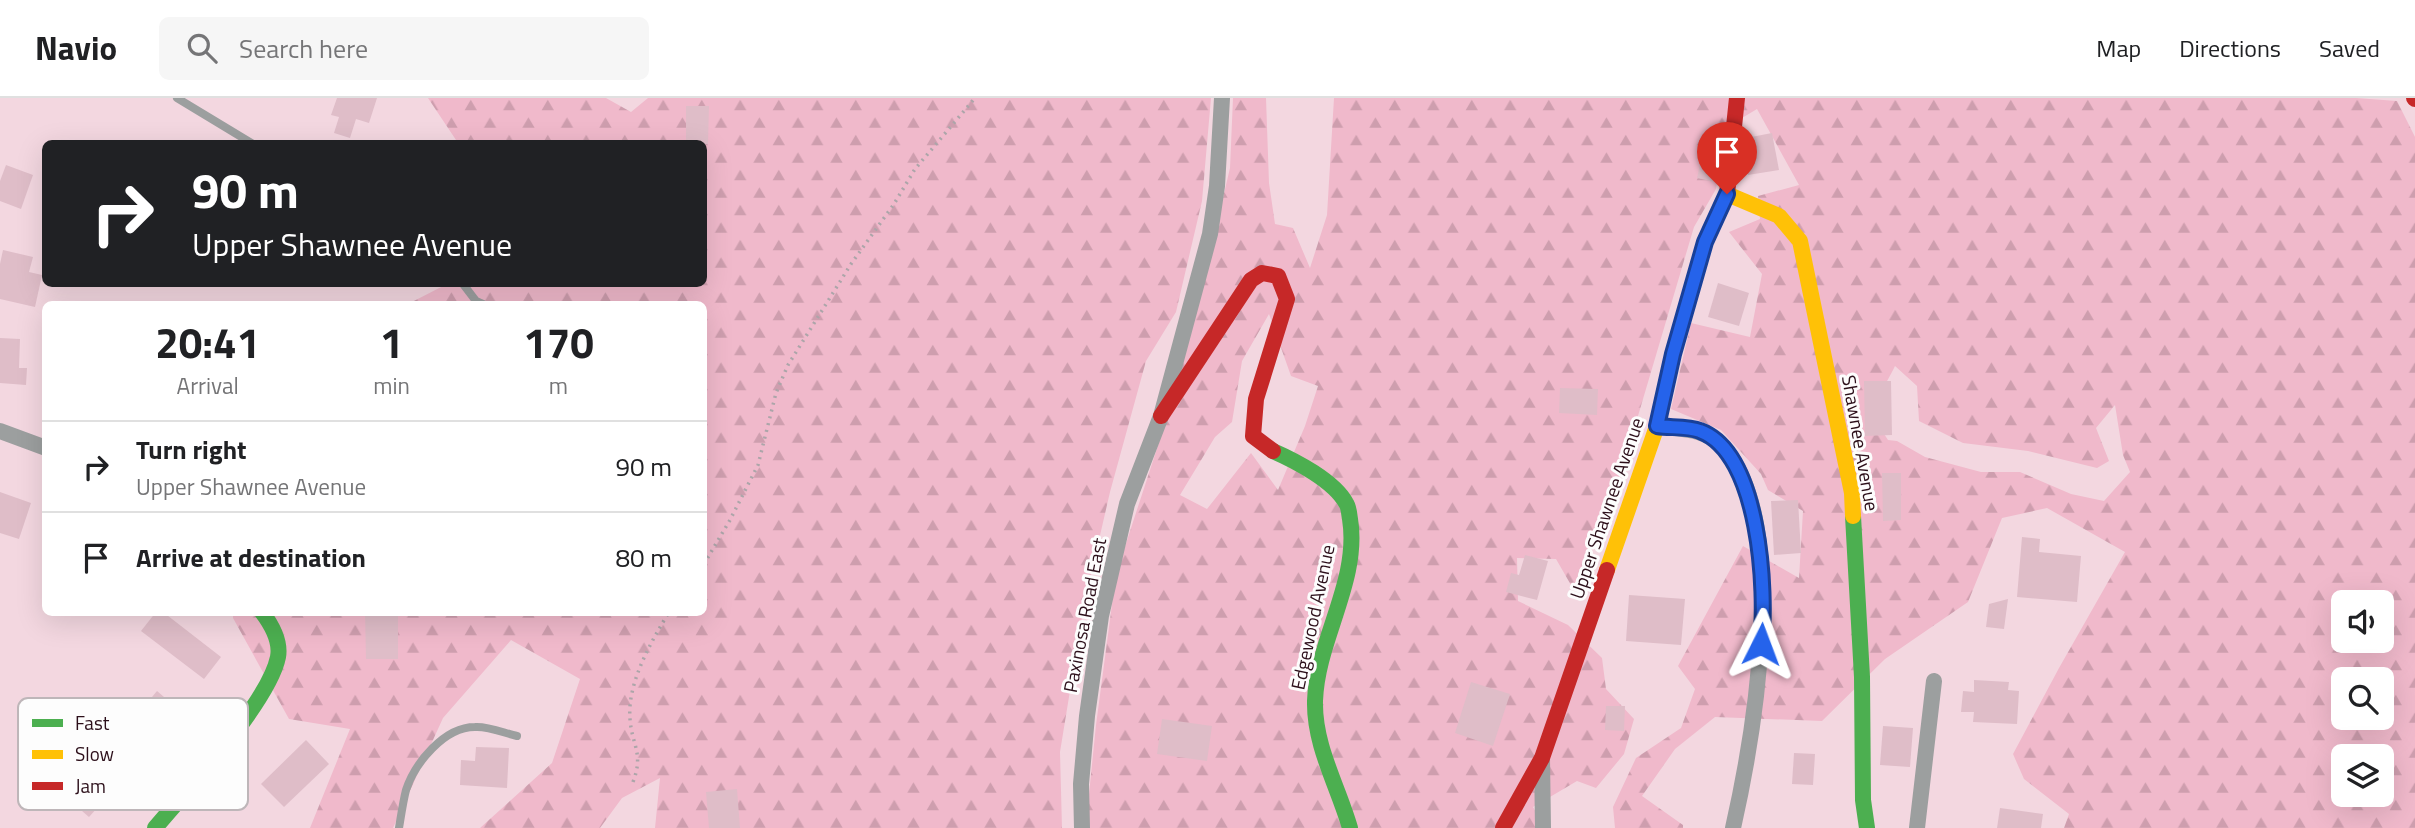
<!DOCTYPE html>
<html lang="en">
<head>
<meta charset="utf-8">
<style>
  body { margin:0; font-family:"Titillium Web",sans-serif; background:#f6f6f6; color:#202124; height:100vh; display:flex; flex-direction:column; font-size:26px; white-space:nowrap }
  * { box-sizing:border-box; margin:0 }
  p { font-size:23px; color:#757577 }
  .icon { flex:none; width:38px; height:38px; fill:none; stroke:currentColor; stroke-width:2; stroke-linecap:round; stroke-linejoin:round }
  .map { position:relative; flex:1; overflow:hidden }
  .side { position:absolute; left:42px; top:203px; width:665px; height:315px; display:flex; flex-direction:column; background:#fff; border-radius:10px; box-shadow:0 7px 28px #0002 }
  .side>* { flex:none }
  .top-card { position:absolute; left:42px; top:42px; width:665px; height:147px; border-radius:10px; box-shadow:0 7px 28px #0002; background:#202124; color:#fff; overflow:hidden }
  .controls { position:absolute; left:2331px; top:492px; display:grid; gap:14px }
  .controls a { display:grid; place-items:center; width:63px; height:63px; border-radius:10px; background:#fff; box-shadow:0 7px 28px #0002; font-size:35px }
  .pin { position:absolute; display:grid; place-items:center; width:60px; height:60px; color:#fff; margin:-72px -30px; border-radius:50% 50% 50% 0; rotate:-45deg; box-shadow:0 0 7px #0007 }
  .pin .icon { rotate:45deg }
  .me { position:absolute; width:77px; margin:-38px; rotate:3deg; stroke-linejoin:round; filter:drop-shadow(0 0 5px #0008) }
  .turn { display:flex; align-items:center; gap:24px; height:147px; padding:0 35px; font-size:32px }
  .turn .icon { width:91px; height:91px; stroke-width:2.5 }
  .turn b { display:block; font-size:49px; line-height:60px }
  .eta { display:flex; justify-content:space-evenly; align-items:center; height:119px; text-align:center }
  .eta b { font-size:42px; font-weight:700; line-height:49px }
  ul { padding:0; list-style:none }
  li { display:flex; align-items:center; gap:21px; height:91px; padding:0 35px; border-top:2px solid #e0e0e0 }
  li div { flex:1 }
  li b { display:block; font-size:26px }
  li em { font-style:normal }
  header { display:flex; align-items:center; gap:42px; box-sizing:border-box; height:98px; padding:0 35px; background:#fff; border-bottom:2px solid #e0e0e0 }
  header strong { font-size:33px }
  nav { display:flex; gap:38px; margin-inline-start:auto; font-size:24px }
  .search { width:490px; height:63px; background:#f6f6f6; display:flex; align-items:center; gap:18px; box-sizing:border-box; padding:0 24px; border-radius:10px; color:#757577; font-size:26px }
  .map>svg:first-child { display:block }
  .forest { fill:url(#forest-firs); fill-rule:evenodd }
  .building { fill:#dfbdc8 }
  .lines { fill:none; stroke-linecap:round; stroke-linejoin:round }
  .path { stroke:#aca5a9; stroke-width:3.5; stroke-dasharray:2 5; stroke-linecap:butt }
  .lane { stroke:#9c9f9f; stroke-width:8 }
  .street { stroke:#9c9f9f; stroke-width:16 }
  .fast { stroke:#4caf50; stroke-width:16 }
  .slow { stroke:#ffc107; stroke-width:16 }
  .jam { stroke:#c62828; stroke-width:16 }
  .route-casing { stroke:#184099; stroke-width:18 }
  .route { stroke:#2563eb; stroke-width:12 }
  .labels { text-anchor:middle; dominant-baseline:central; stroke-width:6; stroke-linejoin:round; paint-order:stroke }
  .street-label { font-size:19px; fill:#2c0f1a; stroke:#fdfdfd }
  .key { fill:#fdfdfd; stroke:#beb6b9; stroke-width:2 }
  .key-label { font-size:19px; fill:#2c0f1a }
</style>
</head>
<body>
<header>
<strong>Navio</strong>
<div class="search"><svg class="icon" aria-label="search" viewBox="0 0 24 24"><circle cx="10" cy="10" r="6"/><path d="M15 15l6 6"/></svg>Search here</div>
<nav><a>Map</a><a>Directions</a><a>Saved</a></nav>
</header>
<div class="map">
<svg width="2415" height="730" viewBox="0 0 2415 730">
  <defs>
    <pattern id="forest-firs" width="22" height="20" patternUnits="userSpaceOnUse" patternTransform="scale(1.75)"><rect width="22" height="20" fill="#f0b9cb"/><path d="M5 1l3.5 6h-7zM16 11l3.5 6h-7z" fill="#ce9eae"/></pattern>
  </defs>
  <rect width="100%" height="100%" fill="#f3d7e0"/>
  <g class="forest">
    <polygon points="428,0 606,0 631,14 648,0 1211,0 1202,103 1176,214 1146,263 1110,394 1084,507 1060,654 1062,730 655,730 660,680 622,700 600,730 480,730 552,665 580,581 511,542 443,620 393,730 310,730 350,631 289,621 233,520 233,514 704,514 704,206 408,206 447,186 704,186 704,46 458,45"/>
    <path d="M 1233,0 L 1266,0 L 1269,85 L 1275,126 L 1293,130 L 1310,170 L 1327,117 L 1334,0 L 2356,0 L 2397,3 L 2415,39 L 2415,730 L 2064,730 L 2069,716 L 2024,681 L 2013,656 L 2059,570 L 2125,454 L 2047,410 L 2002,420 L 1968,504 L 1885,561 L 1822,623 L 1715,619 L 1675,651 L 1642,698 L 1683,727 L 1683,730 L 1615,730 L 1613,709 L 1636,660 L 1681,630 L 1695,591 L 1678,568 L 1743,448 L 1799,480 L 1803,413 L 1768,392 L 1761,376 L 1721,332 L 1671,311 L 1691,225 L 1750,239 L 1762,176 L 1729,134 L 1760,121 L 1758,98 L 1799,87 L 1757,11 L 1727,29 L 1716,91 L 1694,129 L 1627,355 L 1587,469 L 1575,494 L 1556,461 L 1517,460 L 1518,503 L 1568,527 L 1602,560 L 1606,591 L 1634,621 L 1624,656 L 1596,690 L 1577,683 L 1533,709 L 1545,730 L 1089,730 L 1089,696 L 1096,627 L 1116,476 L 1165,326 L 1201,193 L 1230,70 ZM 1269,216 L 1291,278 L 1318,288 L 1305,328 L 1278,392 L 1251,355 L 1207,411 L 1180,397 L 1215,339 L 1232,324 L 1242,263 ZM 1895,268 L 1917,288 L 1919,323 L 1963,345 L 2028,353 L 2097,370 L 2109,363 L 2096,330 L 2115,307 L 2123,357 L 2130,374 L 2104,403 L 2071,396 L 2020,374 L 1981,374 L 1925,359 L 1897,343 L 1888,342 C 1865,307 1879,301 1895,268 ZM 2343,504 L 2382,504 L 2382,542 L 2343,542 ZM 2343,581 L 2382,581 L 2382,620 L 2343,620 ZM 2343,658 L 2382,658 L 2382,696 L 2343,696 Z"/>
  </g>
  <g class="building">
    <polygon points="337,0 377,0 369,25 356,21 350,40 334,35 339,19 331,17"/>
    <polygon points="686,8 709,8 708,46 686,46"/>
    <polygon points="1772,35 1779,72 1748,77 1744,56 1746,40"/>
    <polygon points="1701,62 1717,65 1715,84 1697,80"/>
    <polygon points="6,67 33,77 21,111 0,103 0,83"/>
    <polygon points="3,152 33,159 29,174 42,177 35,209 0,201 0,166"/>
    <polygon points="1718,185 1749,195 1739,228 1708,219"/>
    <polygon points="0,240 20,241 19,270 27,270 26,287 0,285"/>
    <polygon points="1864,283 1891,283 1892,337 1865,338"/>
    <polygon points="1560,290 1598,291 1597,317 1559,315"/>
    <polygon points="1882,375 1901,375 1901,422 1883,423"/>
    <polygon points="0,394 31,405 19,441 0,435"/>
    <polygon points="1798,402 1801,455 1774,457 1771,403"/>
    <polygon points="2022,439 2040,441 2039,454 2081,458 2077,504 2017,499"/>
    <polygon points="1525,457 1548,463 1537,502 1506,494 1511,475 1519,477"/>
    <polygon points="1629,497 1685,501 1681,547 1626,543"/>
    <polygon points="2008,501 2004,531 1986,529 1989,506"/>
    <polygon points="156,514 163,514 221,559 204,581 141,533"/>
    <polygon points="365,514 398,514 398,561 366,561"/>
    <polygon points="1974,582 2009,584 2008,592 2019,593 2017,626 1973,624 1974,614 1961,614 1963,593 1974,594"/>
    <polygon points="1471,584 1510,596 1493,648 1455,635"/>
    <polygon points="157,593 178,611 144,652 123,634"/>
    <polygon points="1606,608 1625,608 1624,633 1605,632"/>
    <polygon points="1162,621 1212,628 1207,663 1157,656"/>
    <polygon points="1883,628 1913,630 1910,669 1880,667"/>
    <polygon points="306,642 329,666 284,709 261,686"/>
    <polygon points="476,649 509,650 507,690 460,687 461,662 475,663"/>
    <polygon points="1794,655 1815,656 1813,687 1792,686"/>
    <polygon points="100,662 123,681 89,719 67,700"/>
    <polygon points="737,691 740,730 709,730 706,694"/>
    <polygon points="2000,710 2043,716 2041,730 1997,730"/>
  </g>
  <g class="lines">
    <g class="path">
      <polyline points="704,466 730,422 758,367 776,295 788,267 851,166 894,106 915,71 975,0"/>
      <path d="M 633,684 C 644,655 632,648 630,621 C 627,585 651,544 669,514"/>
    </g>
    <g class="lane">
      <polyline points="177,0 253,46"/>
      <polyline points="463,186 476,203 483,206"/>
      <path d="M 399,730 C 401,718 403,704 406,692 C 415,665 444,629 475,629 C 488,628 504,635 517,638"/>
    </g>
    <g class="street">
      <path d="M 1657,328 C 1681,331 1708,330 1725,351 C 1790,429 1754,637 1733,730"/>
      <polyline points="0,333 46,350"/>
      <polyline points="1542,660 1543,730"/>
      <polyline points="1082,730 1081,686 1087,618 1101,518 1127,406 1161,318 1210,136 1217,88 1222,0"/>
      <polyline points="1917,730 1934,583"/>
    </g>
    <g class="fast">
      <path d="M 1273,353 C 1296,363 1334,383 1346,405 C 1349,409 1349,416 1350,421 C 1360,483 1317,541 1315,603 C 1314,648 1338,688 1350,730"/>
      <polyline points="1853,418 1862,579 1863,702 1867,730"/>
      <path d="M 155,730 C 187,692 269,604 278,559 C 281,543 271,526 262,514"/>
    </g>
    <g class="slow">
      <polyline points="1727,96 1779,118 1800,143 1852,395 1853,418"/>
      <polyline points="1607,472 1657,328 1673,256 1694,182"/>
    </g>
    <g class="jam">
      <polyline points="2414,0 2415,1"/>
      <polyline points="1694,182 1705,144 1727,96 1737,0"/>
      <polyline points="1161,318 1251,182 1262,175 1278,178 1287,201 1256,301 1253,338 1273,353"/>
      <polyline points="1503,730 1542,660 1607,472"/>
    </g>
  </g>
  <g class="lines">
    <defs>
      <path id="route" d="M 1727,96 L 1705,144 L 1673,256 L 1657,328 C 1670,330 1688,328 1700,333 C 1760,355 1767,493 1761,546"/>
    </defs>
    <use href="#route" class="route-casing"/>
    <use href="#route" class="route"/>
  </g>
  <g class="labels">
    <g class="street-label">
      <text transform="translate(1861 345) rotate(80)">Shawnee Avenue</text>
      <text transform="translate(1606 410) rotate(-71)">Upper Shawnee Avenue</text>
      <text transform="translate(1084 517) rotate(-79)">Paxinosa Road East</text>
      <text transform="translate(1312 519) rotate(-78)">Edgewood Avenue</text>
    </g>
  </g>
  <rect x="18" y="600" width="230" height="112" rx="10" class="key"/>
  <rect x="32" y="621" width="31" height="8" fill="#4caf50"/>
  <rect x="32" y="652" width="31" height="9" fill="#ffc107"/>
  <rect x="32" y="684" width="31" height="8" fill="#c62828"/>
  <g class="key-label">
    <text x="75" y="632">Fast</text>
    <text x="75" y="663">Slow</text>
    <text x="75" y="695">Jam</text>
  </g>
</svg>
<div class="controls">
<a><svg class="icon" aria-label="sound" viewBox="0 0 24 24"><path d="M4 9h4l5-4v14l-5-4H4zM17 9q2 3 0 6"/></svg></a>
<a><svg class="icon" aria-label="search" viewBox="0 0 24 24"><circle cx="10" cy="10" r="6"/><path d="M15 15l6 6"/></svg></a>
<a><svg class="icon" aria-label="layers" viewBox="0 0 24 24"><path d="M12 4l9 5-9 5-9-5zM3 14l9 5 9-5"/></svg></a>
</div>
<div class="pin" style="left:1727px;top:96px;background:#d93025"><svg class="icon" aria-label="arrive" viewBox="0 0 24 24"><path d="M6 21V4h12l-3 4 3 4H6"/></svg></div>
<svg class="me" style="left:1761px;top:546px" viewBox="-20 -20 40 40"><path d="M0-17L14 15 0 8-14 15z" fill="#2563eb" stroke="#fff" stroke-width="4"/></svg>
<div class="top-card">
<div class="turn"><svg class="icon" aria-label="right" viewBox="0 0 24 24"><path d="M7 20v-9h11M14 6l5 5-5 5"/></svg><div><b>90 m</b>Upper Shawnee Avenue</div></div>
</div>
<section class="side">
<div class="eta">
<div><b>20:41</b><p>Arrival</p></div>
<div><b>1</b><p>min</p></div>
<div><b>170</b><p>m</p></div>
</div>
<ul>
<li><svg class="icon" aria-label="right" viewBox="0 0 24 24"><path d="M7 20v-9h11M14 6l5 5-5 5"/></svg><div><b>Turn right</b><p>Upper Shawnee Avenue</p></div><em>90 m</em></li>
<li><svg class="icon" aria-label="arrive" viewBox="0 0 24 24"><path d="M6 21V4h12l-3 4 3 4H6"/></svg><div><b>Arrive at destination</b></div><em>80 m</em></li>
</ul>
</section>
</div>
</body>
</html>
